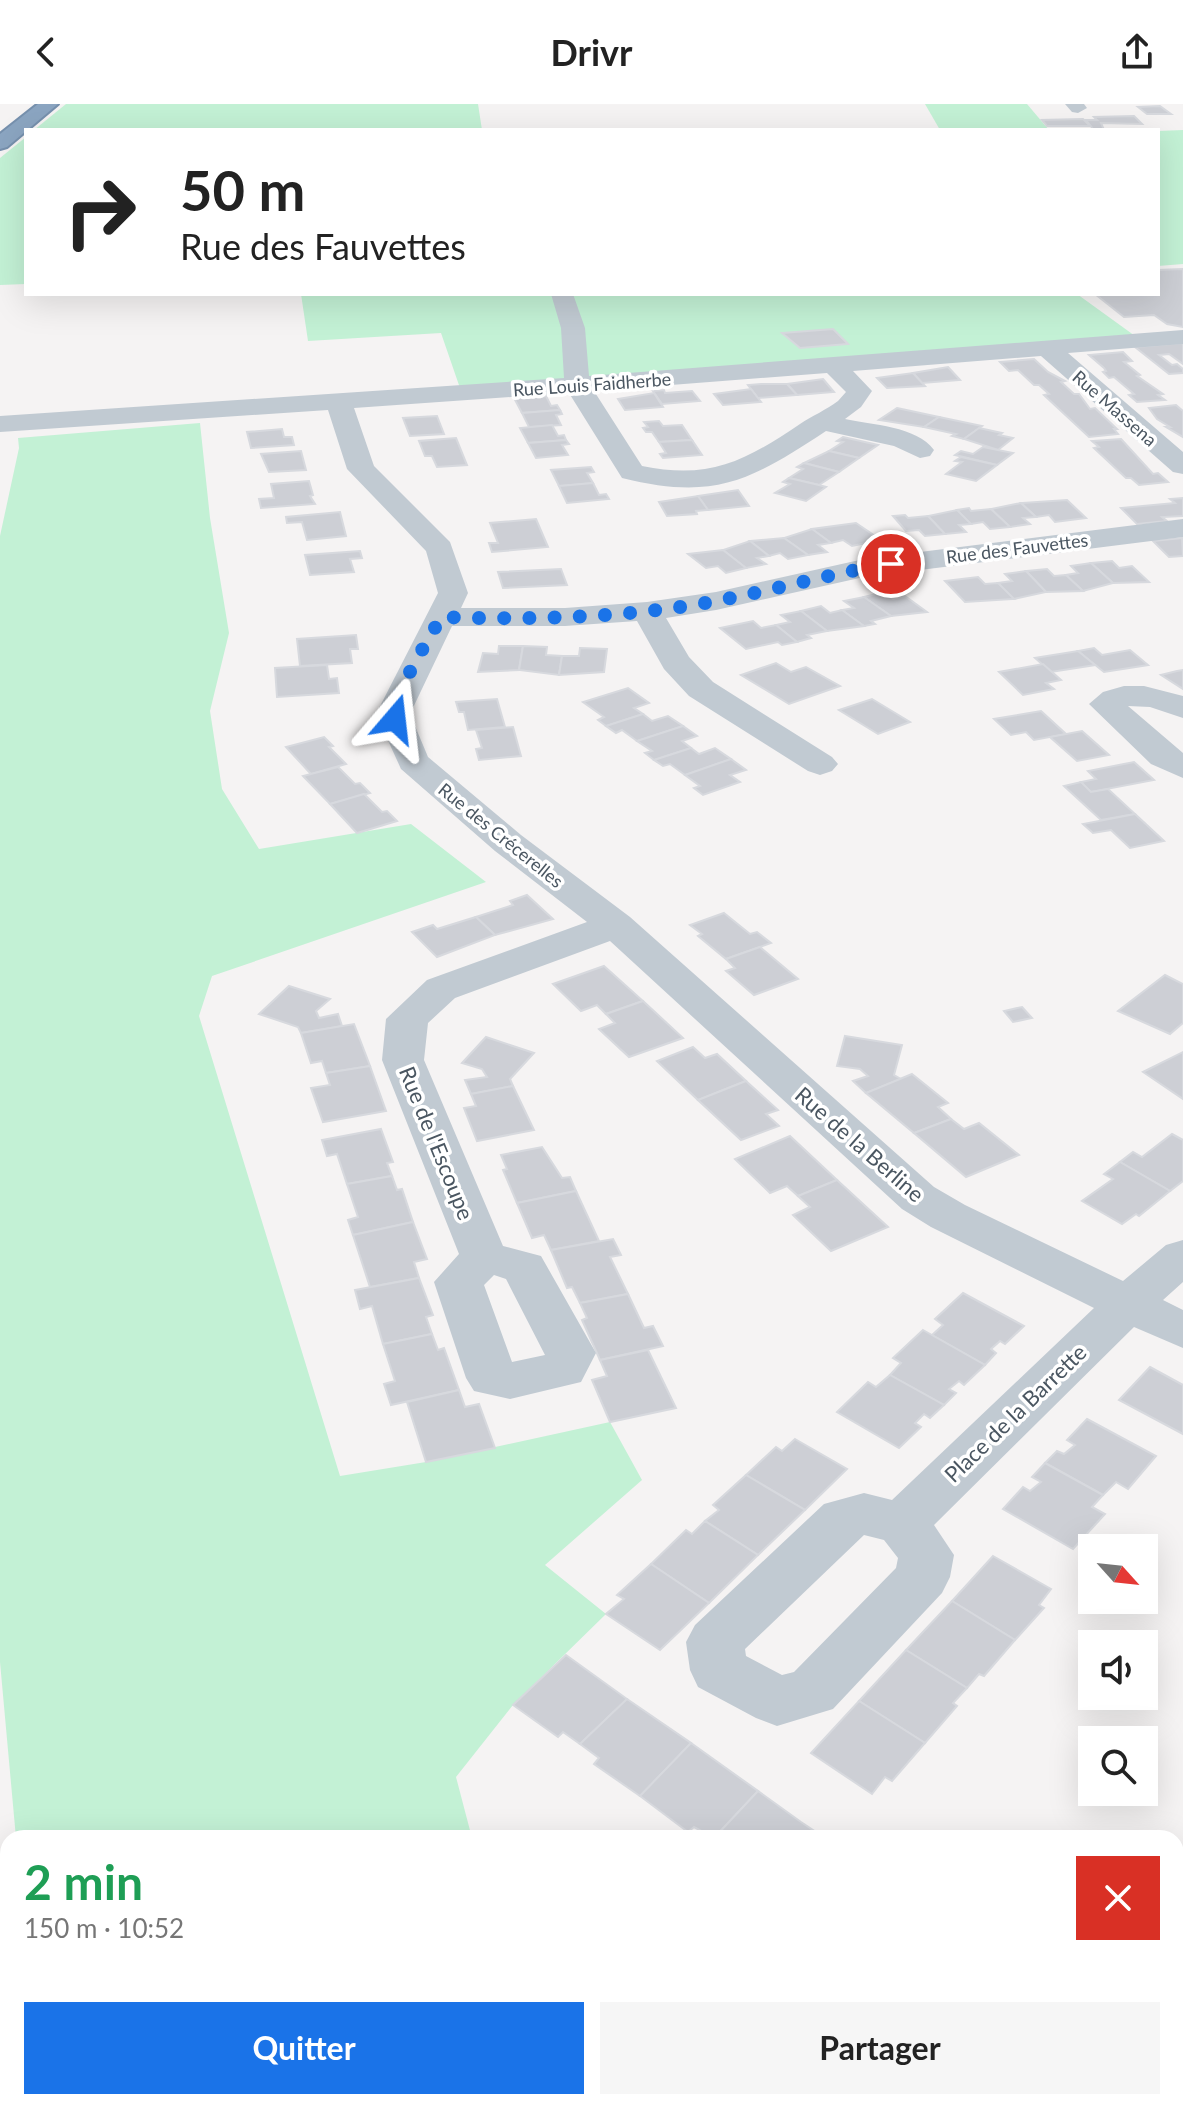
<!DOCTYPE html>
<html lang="fr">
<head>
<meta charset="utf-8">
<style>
  body { margin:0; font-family:Lato,sans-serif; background:#f6f6f6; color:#222; height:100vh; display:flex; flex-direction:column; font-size:30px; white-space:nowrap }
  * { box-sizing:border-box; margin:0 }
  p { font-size:26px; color:#767676 }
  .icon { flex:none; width:44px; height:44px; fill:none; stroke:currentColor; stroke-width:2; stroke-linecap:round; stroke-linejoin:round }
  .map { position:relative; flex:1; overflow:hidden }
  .drawer { position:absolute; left:0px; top:1726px; width:1184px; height:280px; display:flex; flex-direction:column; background:#fff; border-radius:24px 24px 0 0; box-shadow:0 8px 32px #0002 }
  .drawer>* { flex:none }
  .top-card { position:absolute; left:24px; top:24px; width:1136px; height:168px; border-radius:0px; box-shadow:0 8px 32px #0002; background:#fff; color:#222; overflow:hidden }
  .needle { width:52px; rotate:117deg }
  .controls { position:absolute; left:1078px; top:1430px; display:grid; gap:16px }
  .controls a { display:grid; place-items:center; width:80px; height:80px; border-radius:0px; background:#fff; box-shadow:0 8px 32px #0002; font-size:40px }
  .pin { position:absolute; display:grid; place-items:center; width:68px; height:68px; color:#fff; margin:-34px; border:4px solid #fff; border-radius:50%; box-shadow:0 2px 8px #0007 }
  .me { position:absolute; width:88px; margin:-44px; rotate:17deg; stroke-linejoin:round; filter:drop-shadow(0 0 6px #0008) }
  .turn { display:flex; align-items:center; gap:28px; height:168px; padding:0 24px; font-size:36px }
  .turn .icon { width:104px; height:104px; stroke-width:2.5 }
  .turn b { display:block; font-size:56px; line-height:68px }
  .round { display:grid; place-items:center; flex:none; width:84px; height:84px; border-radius:0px; background:#f6f6f6 }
  .summary { display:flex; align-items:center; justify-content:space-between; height:136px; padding:0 24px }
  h1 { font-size:48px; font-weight:700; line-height:60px; color:#1e9e55 }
  .cta { display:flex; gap:16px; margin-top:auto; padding:16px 24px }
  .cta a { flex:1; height:92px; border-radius:0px; background:#1a73e8; color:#fff; font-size:32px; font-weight:700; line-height:92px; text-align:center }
  .cta a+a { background:#f6f6f6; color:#222 }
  header { display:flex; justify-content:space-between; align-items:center; height:104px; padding:0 24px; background:#fff; font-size:36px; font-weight:700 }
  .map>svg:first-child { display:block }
  .green { fill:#c3f1d5 }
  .building { fill:#cdcfd5; stroke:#d7d9de; stroke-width:2 }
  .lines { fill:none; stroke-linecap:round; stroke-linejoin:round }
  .motorway-casing { stroke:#7690ad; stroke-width:4 }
  .minor { fill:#c1cad2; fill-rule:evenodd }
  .motorway { fill:#8ba5c1; fill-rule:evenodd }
  .route { stroke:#1a73e8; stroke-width:14; stroke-dasharray:0 25.2 }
  .labels { text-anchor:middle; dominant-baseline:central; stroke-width:7; stroke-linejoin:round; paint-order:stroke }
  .far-street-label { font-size:18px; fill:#4a5661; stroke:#fff }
  .street-label { font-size:22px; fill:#4a5661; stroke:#fff }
</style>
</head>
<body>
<header><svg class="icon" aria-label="back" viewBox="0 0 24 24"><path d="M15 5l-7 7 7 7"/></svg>Drivr<svg class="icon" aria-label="share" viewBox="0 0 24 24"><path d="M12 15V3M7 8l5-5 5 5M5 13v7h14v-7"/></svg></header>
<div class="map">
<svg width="1183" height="2006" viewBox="0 0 1183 2006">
  <rect width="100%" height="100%" fill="#f5f3f3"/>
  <g class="green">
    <polygon points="66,0 478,0 482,26 34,26"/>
    <polygon points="925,0 1027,0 1049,26 940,26"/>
    <polygon points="1183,26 1183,160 1158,162 1158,27"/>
    <polygon points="26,33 26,180 0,181 0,54"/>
    <polygon points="301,190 1077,190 1142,237 461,287 441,229 308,237"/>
    <polygon points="200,319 210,414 229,529 210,607 222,685 259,745 411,720 486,778 212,872 199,912 340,1372 426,1358 610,1318 642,1376 545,1461 606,1510 513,1601 456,1673 472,1734 16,1734 0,1558 0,432 19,344 18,334"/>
    <polygon points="52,1998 543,1998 545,2006 53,2006"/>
  </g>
  <g class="building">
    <polygon points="1160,2 1171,10 1147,10 1138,3"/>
    <polygon points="1134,12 1142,20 1101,19 1104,26 1094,26 1086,16 1097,16 1094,13"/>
    <polygon points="1083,15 1090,22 1047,22 1042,16"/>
    <polygon points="1183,165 1183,223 1167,220 1154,211 1124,213 1095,190 1158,190 1158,166"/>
    <polygon points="833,225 848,240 800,244 782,229"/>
    <polygon points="1183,239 1183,260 1169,250 1159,251 1172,261 1177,260 1183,265 1183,269 1169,270 1135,243"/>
    <polygon points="1123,248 1132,257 1124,258 1140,271 1137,272 1163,290 1158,291 1165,296 1137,298 1129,291 1134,290 1114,273 1109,274 1103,268 1106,267 1104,264 1089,251"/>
    <polygon points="1034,255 1048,268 1065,277 1061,278 1074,290 1079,290 1090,305 1095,304 1117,325 1114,325 1118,330 1089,333 1044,291 1049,290 1039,281 1034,281 1018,266 1009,267 1000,258"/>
    <polygon points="948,263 960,276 922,279 913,269"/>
    <polygon points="913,269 925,282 887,284 877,274"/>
    <polygon points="823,275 834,288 797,291 787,280"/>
    <polygon points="761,280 787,280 797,291 758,294 748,281"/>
    <polygon points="751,285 761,298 723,301 714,290"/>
    <polygon points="664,286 665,289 692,287 700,297 662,300 653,287"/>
    <polygon points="654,289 663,303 625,306 618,295"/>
    <polygon points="546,292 551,302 557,301 560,306 522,309 514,294"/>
    <polygon points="1176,301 1183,307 1183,333 1166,323 1170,323 1157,315 1149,304"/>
    <polygon points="897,304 939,313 924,323 879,316"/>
    <polygon points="560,306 562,310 556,311 561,321 529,323 522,309"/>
    <polygon points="437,312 444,330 410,332 403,314"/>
    <polygon points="939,313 982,322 964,335 952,332 956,330 924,323"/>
    <polygon points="659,317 663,322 682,321 692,336 659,338 652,328 646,328 643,324 648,323 644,318"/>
    <polygon points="552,321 558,332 564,331 566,336 528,339 520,324"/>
    <polygon points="979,324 1002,329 999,331 1013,334 998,346 964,335"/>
    <polygon points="282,325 284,333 292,333 294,341 251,344 247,328"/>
    <polygon points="843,333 878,341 859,354 829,347 843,338 837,337"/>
    <polygon points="456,334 467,361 437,363 432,352 425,352 419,337"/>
    <polygon points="1121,335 1153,370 1158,369 1168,378 1139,381 1131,374 1126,374 1094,344 1099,343 1092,337"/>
    <polygon points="566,336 569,340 562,341 568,351 536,354 528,339"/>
    <polygon points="692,336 702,351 663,354 660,350 666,349 659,338"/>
    <polygon points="983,343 1013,349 997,361 955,351 961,347 973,350"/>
    <polygon points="301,347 306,366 269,368 261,350"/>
    <polygon points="829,347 859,354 839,368 804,359"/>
    <polygon points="961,353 997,361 976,377 946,370 962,358 955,357"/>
    <polygon points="804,359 839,368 819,381 789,374 803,365 797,363"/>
    <polygon points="591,363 594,368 587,369 593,379 559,382 551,366"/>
    <polygon points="789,374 819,381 826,383 806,397 775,389 790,380 783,378"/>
    <polygon points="309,377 313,391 310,392 315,400 261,404 259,395 274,394 271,380"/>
    <polygon points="593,379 599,391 606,390 609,395 567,399 559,382"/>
    <polygon points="738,386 749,402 708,406 698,392"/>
    <polygon points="698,392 708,406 696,407 697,410 667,412 659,398"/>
    <polygon points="1183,394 1183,412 1162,413 1167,417 1137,420 1121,404 1175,399 1170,395"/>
    <polygon points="1067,396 1086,414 1055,418 1049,411 1036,413 1021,399"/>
    <polygon points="1021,399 1036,413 1023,414 1030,420 1010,423 991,405"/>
    <polygon points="969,404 971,407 991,405 1010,423 990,425 983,418 971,420 957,406"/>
    <polygon points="957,406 971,420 959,421 966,428 945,430 928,412"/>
    <polygon points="340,408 346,432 307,436 302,418 287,419 286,413"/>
    <polygon points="905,411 908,414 928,412 945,430 925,432 919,426 906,427 893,412"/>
    <polygon points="536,415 548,443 492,448 489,439 498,439 490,419"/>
    <polygon points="856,419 881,436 852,442 843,436 831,439 812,425"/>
    <polygon points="812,425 831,439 818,441 827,448 808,451 784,434"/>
    <polygon points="784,434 808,451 788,455 780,449 769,452 750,437"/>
    <polygon points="1182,434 1183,452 1169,453 1153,437"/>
    <polygon points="750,437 769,452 757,454 766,460 746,464 723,446"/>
    <polygon points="723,446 746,464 726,469 718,462 706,464 688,450"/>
    <polygon points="360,447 362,454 350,455 354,468 310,471 305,451"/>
    <polygon points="1112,457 1119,464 1132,462 1149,478 1113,479 1091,459"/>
    <polygon points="1091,459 1113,479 1083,487 1066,471 1078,469 1071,462"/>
    <polygon points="561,465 567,481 503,484 498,468"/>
    <polygon points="1047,465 1054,472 1066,471 1083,487 1046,488 1026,467"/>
    <polygon points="1026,467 1046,488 1014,495 998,479 1012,477 1005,470"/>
    <polygon points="978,473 985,480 998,479 1014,495 965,498 945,477"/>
    <polygon points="884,488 893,495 905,492 927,508 891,512 864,493"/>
    <polygon points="864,493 891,512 871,517 875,520 864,522 842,506 854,504 844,497"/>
    <polygon points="821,502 830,509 842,506 864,522 827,527 801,507"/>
    <polygon points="801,507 827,527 807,531 811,534 797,538 776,521 790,518 781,511"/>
    <polygon points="753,517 761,524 776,521 797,538 782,541 778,538 746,545 720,524"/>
    <polygon points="356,531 358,545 350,545 352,559 300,562 297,535"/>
    <polygon points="499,542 523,542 519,566 478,568 483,549 498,550"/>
    <polygon points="523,542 547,543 546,551 562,552 559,571 519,566"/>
    <polygon points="580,544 607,545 604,568 559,571 562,552 579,552"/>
    <polygon points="1094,544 1102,551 1130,546 1148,561 1104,568 1078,547"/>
    <polygon points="1078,547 1095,561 1051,568 1035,554"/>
    <polygon points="776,559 791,568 806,563 840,582 789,600 741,571"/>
    <polygon points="1043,560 1061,576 1046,579 1054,585 1023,591 999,568"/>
    <polygon points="327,561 329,575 337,574 339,589 277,593 275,564"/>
    <polygon points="1183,566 1183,585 1161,571 1177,567"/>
    <polygon points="628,584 649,599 634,604 643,610 606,622 598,616 604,613 583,598"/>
    <polygon points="497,595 505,623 468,626 464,608 459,608 456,598"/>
    <polygon points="872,595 910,618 878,630 839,606"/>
    <polygon points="1041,607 1066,630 1034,636 1026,628 1011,631 994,615"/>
    <polygon points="643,610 652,617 668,612 683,622 637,637 622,626 616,629 606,622"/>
    <polygon points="683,622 697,632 682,637 691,644 654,656 645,649 652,647 637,637"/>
    <polygon points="513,623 521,652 479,656 476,645 482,644 476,626"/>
    <polygon points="1082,627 1109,651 1077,657 1050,633"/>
    <polygon points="324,633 333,642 329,643 346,660 311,670 286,643"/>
    <polygon points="691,644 699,650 715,644 731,655 685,671 670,660 663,662 654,656"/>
    <polygon points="731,655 746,666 730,671 740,678 703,691 694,684 700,682 685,671"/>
    <polygon points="1134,658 1154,676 1091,688 1081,678 1096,675 1088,667"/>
    <polygon points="338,663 355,680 360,679 370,689 330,700 303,672"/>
    <polygon points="1081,678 1091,688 1108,685 1135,710 1101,716 1064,682"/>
    <polygon points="364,690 382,708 387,707 397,717 357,729 330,700"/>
    <polygon points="1135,710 1164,737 1130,744 1111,726 1093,729 1083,720"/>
    <polygon points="527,791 553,815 495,831 476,813 513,801 510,797"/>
    <polygon points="724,809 750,830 757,828 771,839 726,855 698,832 702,830 690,821"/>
    <polygon points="476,813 495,831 437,853 412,828 433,821 437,825"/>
    <polygon points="760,843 798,875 754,891 726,867 735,864 726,855"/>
    <polygon points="604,862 643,897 606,910 597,901 581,907 553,880"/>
    <polygon points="1165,871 1183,880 1183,919 1170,930 1118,907"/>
    <polygon points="289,882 330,895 316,907 319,914 338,910 342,922 301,929 298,923 259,910"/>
    <polygon points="643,897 683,934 629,953 599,925 615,919 606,910"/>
    <polygon points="1022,903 1032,914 1013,918 1004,907"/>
    <polygon points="354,920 370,962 326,969 322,957 311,959 301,929"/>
    <polygon points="845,932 902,941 894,971 901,975 866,989 853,977 868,972 860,965 837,962"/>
    <polygon points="486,933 534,949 510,975 513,982 471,990 465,976 487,973 482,965 462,959"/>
    <polygon points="693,943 705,954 717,950 746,977 698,996 657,957"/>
    <polygon points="1183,948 1183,995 1143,968"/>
    <polygon points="370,962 386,1007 323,1018 311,984 330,981 326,969"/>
    <polygon points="912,970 948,999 938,1003 951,1015 914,1029 866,989"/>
    <polygon points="746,977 778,1006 766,1010 779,1022 741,1036 698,996"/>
    <polygon points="513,982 534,1026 477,1037 464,1004 476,1002 471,990"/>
    <polygon points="951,1015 964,1025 979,1019 1019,1051 966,1073 914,1029"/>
    <polygon points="381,1025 393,1058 387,1059 392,1072 347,1080 337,1050 327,1052 322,1036"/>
    <polygon points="1172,1030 1183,1036 1183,1077 1170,1087 1120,1058 1133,1048 1142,1053"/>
    <polygon points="790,1032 837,1076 798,1092 787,1082 770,1089 735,1055"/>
    <polygon points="542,1043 562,1074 570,1073 576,1087 517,1099 503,1066 507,1065 501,1051"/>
    <polygon points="1120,1058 1170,1087 1139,1112 1136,1110 1122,1120 1082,1097 1113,1075 1104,1070"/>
    <polygon points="392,1072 397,1086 402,1085 413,1118 353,1131 348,1116 358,1113 347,1080"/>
    <polygon points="837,1076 888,1123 831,1147 793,1111 810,1103 798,1092"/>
    <polygon points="576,1087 599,1137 551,1146 544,1131 532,1134 517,1099"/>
    <polygon points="413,1118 427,1155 414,1158 419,1174 370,1183 353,1131"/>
    <polygon points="613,1135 621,1151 610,1153 628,1190 580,1199 572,1183 567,1184 551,1146"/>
    <polygon points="419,1174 433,1211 426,1213 432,1230 383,1240 372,1202 360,1205 355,1186"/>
    <polygon points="963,1189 1024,1222 1005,1240 1000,1237 991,1245 996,1249 985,1261 932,1231 943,1221 935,1215"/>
    <polygon points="628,1190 644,1224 653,1222 663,1242 600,1256 582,1216 587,1214 580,1199"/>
    <polygon points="923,1226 985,1261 964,1281 959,1277 949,1285 956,1289 944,1301 890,1271 901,1259 893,1254"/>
    <polygon points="432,1230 438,1246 444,1244 459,1286 391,1301 384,1280 395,1277 383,1240"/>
    <polygon points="648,1246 676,1304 610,1318 592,1276 607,1272 600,1256"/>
    <polygon points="1150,1263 1183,1281 1183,1330 1119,1296"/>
    <polygon points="890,1271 944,1301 930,1314 924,1310 915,1319 921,1323 899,1344 837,1308 868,1278 876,1283"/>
    <polygon points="459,1286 465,1303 479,1300 495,1344 426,1358 407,1298"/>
    <polygon points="1087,1315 1156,1352 1128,1385 1116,1378 1103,1391 1045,1359 1057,1347 1064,1350 1075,1341 1067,1336"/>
    <polygon points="795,1335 847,1365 805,1406 746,1371 776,1343 782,1347"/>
    <polygon points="1045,1359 1103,1391 1092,1403 1105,1410 1073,1445 1003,1405 1023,1383 1030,1387 1041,1378 1032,1373"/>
    <polygon points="746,1371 805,1406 758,1451 705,1417 719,1406 713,1401"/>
    <polygon points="705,1417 758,1451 709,1499 651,1460 686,1426 692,1430"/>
    <polygon points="993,1452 1051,1485 1039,1501 1044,1504 1015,1536 952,1497"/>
    <polygon points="651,1460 709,1499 660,1546 606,1510 624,1495 617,1491"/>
    <polygon points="952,1497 1015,1536 984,1572 979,1570 967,1584 906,1546"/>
    <polygon points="906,1546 967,1584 953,1599 957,1602 925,1639 859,1597"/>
    <polygon points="566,1551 627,1595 580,1640 563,1628 558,1633 513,1601"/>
    <polygon points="627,1595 691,1639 640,1692 594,1660 599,1654 580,1640"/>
    <polygon points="859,1597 925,1639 892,1677 885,1673 872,1690 811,1649"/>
    <polygon points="691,1639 758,1687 714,1734 694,1723 688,1728 640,1692"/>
    <polygon points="758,1687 801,1718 825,1734 714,1734"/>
    <polygon points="1154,1998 1159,2006 1045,2006 1041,1999"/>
  </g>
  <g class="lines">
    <defs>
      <polygon id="motorway" points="38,0 58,0 7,43 0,45 0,30"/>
    </defs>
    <use href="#motorway" class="motorway-casing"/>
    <g class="minor">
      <polygon points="1065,0 1084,0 1087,4 1078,9 1072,8"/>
      <path d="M 551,190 L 573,190 L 585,224 L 589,272 L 1183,226 L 1183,240 L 1068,249 L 1183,348 L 1183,370 L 1173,368 L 1041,252 L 853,267 L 872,287 L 861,303 L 845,315 C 871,321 917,322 934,346 L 930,352 L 920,354 L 894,342 L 826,327 C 750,377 715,397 622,374 L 569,289 L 354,304 L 374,362 L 450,438 L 468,489 L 461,504 L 565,504 L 647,498 L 716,488 L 864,455 L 1183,415 L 1183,433 L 864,473 L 716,506 L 666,514 L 689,553 L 713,578 L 832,653 L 838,660 L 832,667 L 820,671 L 808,667 L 689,592 L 664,565 L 637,517 L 565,522 L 452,522 L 410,610 L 428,653 L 521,731 L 630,813 L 934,1083 L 965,1101 L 1123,1177 L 1166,1141 L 1183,1136 L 1183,1178 L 1163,1196 L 1183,1206 L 1183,1244 L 1134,1223 L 934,1421 L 954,1451 L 950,1473 L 942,1489 L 833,1605 L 777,1622 L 756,1614 L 698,1583 L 690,1566 L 686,1538 L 695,1521 L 824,1400 L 864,1389 L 892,1396 L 1094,1204 L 931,1123 L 902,1105 L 610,837 L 455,894 L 428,919 L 424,956 L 503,1142 L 541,1152 L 596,1249 L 581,1278 L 510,1295 L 474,1287 L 466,1274 L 434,1178 L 459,1150 L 382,956 L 386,915 L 427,876 L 587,818 L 495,747 L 401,665 L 376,610 L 438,489 L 426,447 L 347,365 L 328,306 L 0,328 L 0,312 L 564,274 L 561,224 ZM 827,269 L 846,288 L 838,297 C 826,306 812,312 800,320 C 745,357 710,376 642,362 L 594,287 ZM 494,1171 L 506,1175 L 545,1251 L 512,1258 L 484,1181 ZM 864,1431 L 884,1436 L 898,1454 L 896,1464 L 794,1568 L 782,1571 L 746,1552 L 745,1545 Z"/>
      <polygon points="1124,582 1144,582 1183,592 1183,614 1150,603 1128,602 1183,649 1183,674 1151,660 1089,600 1103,588"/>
    </g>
    <use href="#motorway" class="motorway"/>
  </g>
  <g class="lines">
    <path class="route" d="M 395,615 C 390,594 430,534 441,513 C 533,516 626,514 716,497 C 775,486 832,469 891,460"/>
  </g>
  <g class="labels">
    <g class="far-street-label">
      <text transform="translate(592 280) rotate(-4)">Rue Louis Faidherbe</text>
      <text transform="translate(1115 304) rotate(41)">Rue Massena</text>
      <text transform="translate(1017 444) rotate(-7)">Rue des Fauvettes</text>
      <text transform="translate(501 731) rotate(39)">Rue des Crécerelles</text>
    </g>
    <g class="street-label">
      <text transform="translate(437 1039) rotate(68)">Rue de l'Escoupe</text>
      <text transform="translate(860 1040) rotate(41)">Rue de la Berline</text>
      <text transform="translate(1015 1309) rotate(-44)">Place de la Barrette</text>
    </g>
  </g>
</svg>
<div class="controls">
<a><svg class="needle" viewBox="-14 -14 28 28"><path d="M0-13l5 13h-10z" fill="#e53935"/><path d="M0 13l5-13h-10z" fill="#767676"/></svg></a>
<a><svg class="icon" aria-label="sound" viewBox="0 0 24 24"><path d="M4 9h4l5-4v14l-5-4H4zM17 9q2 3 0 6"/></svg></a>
<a><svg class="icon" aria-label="search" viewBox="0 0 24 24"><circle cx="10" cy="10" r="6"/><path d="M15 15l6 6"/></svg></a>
</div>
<div class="pin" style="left:891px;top:460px;background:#d93025"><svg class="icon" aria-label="arrive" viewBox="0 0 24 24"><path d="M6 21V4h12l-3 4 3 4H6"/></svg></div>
<svg class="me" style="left:395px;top:615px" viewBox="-20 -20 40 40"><path d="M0-17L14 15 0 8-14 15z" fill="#1a73e8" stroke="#fff" stroke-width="4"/></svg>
<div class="top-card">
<div class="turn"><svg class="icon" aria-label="right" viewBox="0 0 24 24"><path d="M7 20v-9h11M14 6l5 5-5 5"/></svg><div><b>50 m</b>Rue des Fauvettes</div></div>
</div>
<section class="drawer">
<div class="summary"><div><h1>2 min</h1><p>150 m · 10:52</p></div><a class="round" style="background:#d93025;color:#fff"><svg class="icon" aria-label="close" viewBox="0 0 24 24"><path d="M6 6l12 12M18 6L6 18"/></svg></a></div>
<div class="cta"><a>Quitter</a><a>Partager</a></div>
</section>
</div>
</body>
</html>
